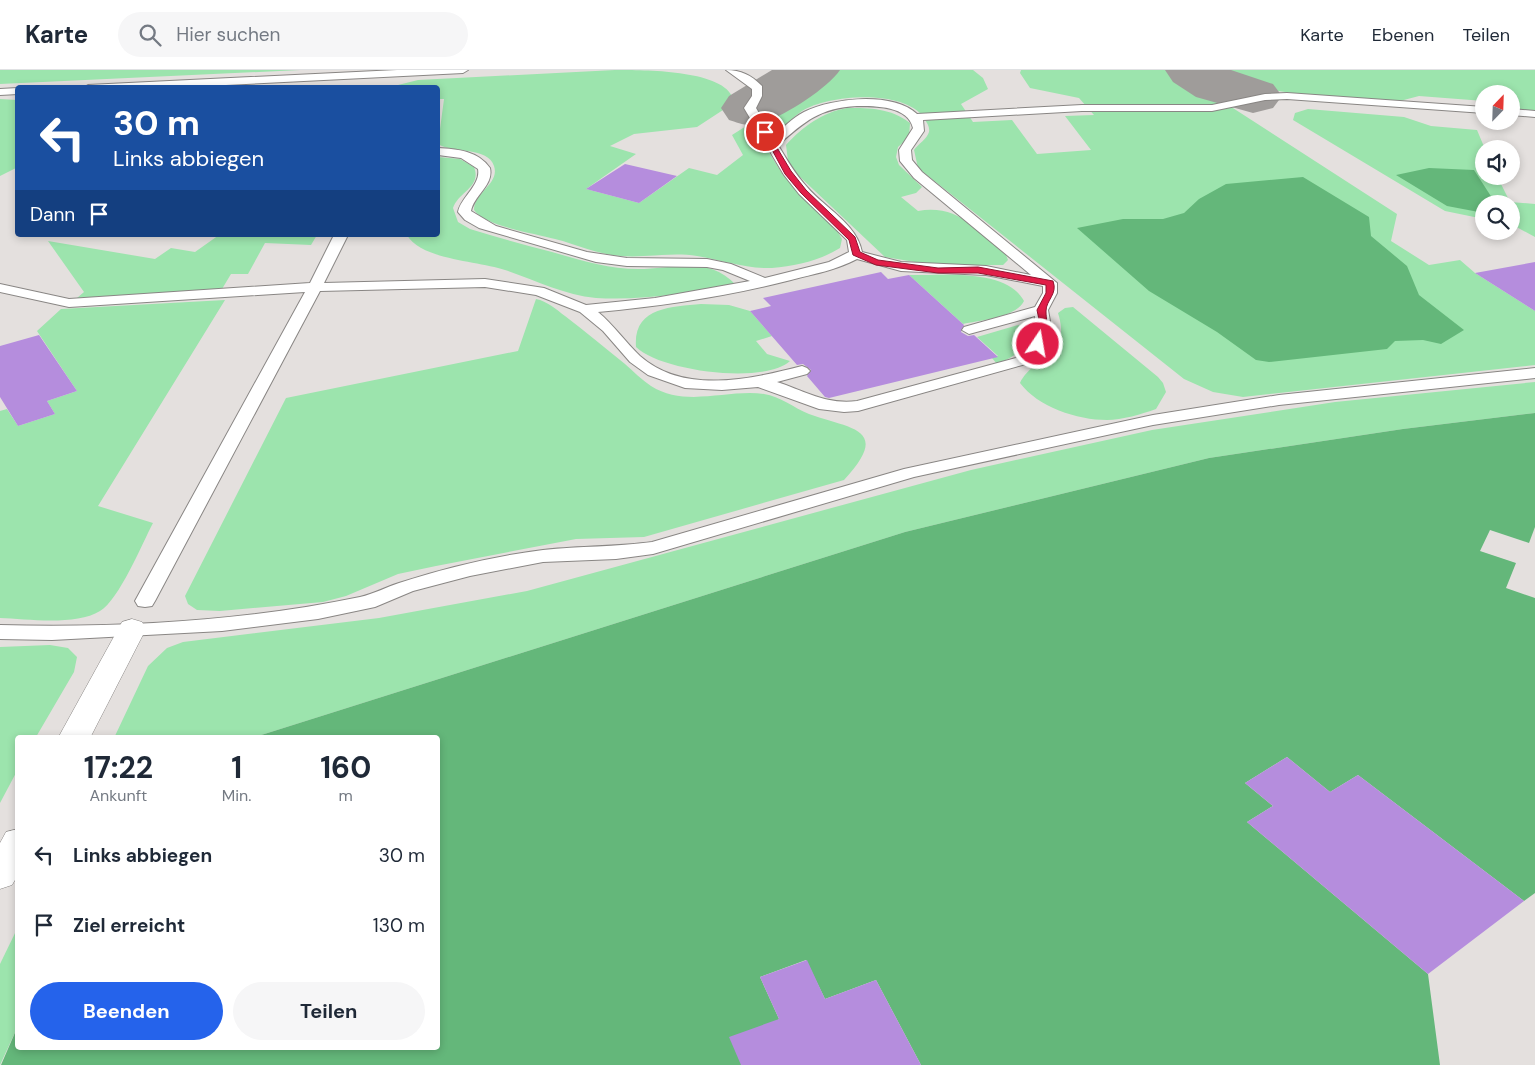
<!DOCTYPE html>
<html lang="de">
<head>
<meta charset="utf-8">
<style>
  body { margin:0; font-family:"DM Sans",sans-serif; background:#f6f6f7; color:#1f2937; height:100vh; display:flex; flex-direction:column; font-size:19px; white-space:nowrap }
  * { box-sizing:border-box; margin:0 }
  p { font-size:16px; color:#747a83 }
  .icon { flex:none; width:28px; height:28px; fill:none; stroke:currentColor; stroke-width:2; stroke-linecap:round; stroke-linejoin:round }
  .map { position:relative; flex:1; overflow:hidden }
  .drawer { position:absolute; left:15px; top:665px; width:425px; height:315px; display:flex; flex-direction:column; background:#fff; border-radius:5px; box-shadow:0 2px 8px #0003 }
  .drawer>* { flex:none }
  .guide { position:absolute; left:15px; top:15px; width:425px; height:152px; border-radius:5px; box-shadow:0 2px 8px #0003; background:#1a4fa0; color:#fff; overflow:hidden }
  .needle { width:32px; rotate:23deg }
  .fabs { position:absolute; left:1475px; top:15px; display:grid; gap:10px }
  .fabs a { display:grid; place-items:center; width:45px; height:45px; border-radius:50%; background:#fff; box-shadow:0 2px 8px #0003; font-size:25px }
  .pin { position:absolute; display:grid; place-items:center; width:42px; height:42px; color:#fff; margin:-21px; border:2px solid #fff; border-radius:50%; box-shadow:0 1px 5px #0007 }
  .me { position:absolute; width:55px; margin:-28px; rotate:12deg; stroke-linejoin:round; filter:drop-shadow(0 0 4px #0008) }
  .turn { display:flex; align-items:center; gap:18px; height:105px; padding:0 15px; font-size:22px }
  .turn .icon { width:65px; height:65px; stroke-width:2.5 }
  .turn b { display:block; font-size:35px; line-height:42px }
  .then { display:flex; align-items:center; height:48px; padding:0 15px; background:#0003; gap:10px; font-size:19px }
  .eta { display:flex; justify-content:space-evenly; align-items:center; height:85px; text-align:center }
  .eta b { font-size:30px; font-weight:700; line-height:35px }
  .button { display:flex; gap:10px; margin-top:auto; padding:10px 15px }
  .button a { flex:1; height:58px; border-radius:30px; background:#2563eb; color:#fff; font-size:20px; font-weight:700; line-height:58px; text-align:center }
  .button a+a { background:#f6f6f7; color:#1f2937 }
  ul { padding:0; list-style:none }
  li { display:flex; align-items:center; gap:15px; height:70px; padding:0 15px }
  li div { flex:1 }
  li b { display:block; font-size:19px }
  li em { font-style:normal }
  header { display:flex; align-items:center; gap:30px; box-sizing:border-box; height:70px; padding:0 25px; background:#fff; border-bottom:1px solid #e0e1e3 }
  header strong { font-size:24px }
  nav { display:flex; gap:28px; margin-inline-start:auto; font-size:18px }
  .search { width:350px; height:45px; background:#f6f6f7; display:flex; align-items:center; gap:12px; box-sizing:border-box; padding:0 18px; border-radius:28px; color:#747a83; font-size:19px }
  .map>svg:first-child { display:block }
  .green { fill:#9ce4ad }
  .forest { fill:#64b77a }
  .lines { fill:none; stroke-linecap:round; stroke-linejoin:round }
  .taxiway { fill:#9f9c9a; fill-rule:evenodd }
  .building { fill:#b58ddd }
  .lane-casing { stroke:#898684; stroke-width:2 }
  .street-casing { stroke:#898684; stroke-width:1 }
  .lane { fill:#fff; fill-rule:evenodd }
  .street { fill:#fff; fill-rule:evenodd }
  .route { fill:#e11d48; stroke:#92132f }
</style>
</head>
<body>
<header>
<strong>Karte</strong>
<div class="search"><svg class="icon" aria-label="search" viewBox="0 0 24 24"><circle cx="10" cy="10" r="6"/><path d="M15 15l6 6"/></svg>Hier suchen</div>
<nav><a>Karte</a><a>Ebenen</a><a>Teilen</a></nav>
</header>
<div class="map">
<svg width="1535" height="995" viewBox="0 0 1535 995">
  <rect width="100%" height="100%" fill="#e4e0de"/>
  <g class="green">
    <polygon points="0,0 300,0 0,14"/>
    <path d="M 615,0 C 645,0 719,0 732,26 L 730,33 L 723,40 L 697,57 L 634,64 L 610,76 L 636,84 L 586,119 L 639,133 L 689,98 L 717,105 L 743,85 L 732,65 L 751,53 L 783,105 L 833,154 L 842,169 L 840,178 C 819,191 796,196 772,198 C 746,199 722,190 697,186 C 671,182 646,188 621,186 C 595,184 579,175 555,169 C 535,163 486,157 474,140 C 474,122 500,114 494,96 C 489,77 451,83 438,74 L 444,29 L 438,29 L 438,18 L 386,18 L 418,10 Z"/>
    <path d="M 838,0 L 973,0 L 983,8 L 988,19 L 961,34 L 973,52 L 1012,50 L 1037,84 L 1091,80 L 1065,46 L 1094,45 L 1079,28 L 1030,18 L 1020,3 L 1021,0 L 1174,0 L 1397,144 L 1391,171 L 1429,195 L 1460,190 L 1475,203 L 1535,241 L 1535,295 L 1243,327 L 1213,322 L 1184,309 L 918,98 L 914,80 C 918,74 927,69 929,62 C 930,57 927,53 924,48 C 905,19 829,24 802,41 C 793,47 785,56 778,65 L 765,45 Z"/>
    <path d="M 1217,0 L 1535,0 L 1535,41 L 1511,39 L 1511,24 L 1484,24 L 1484,31 L 1419,26 L 1400,31 C 1353,27 1253,28 1217,0 Z"/>
    <polygon points="0,29 17,30 18,97 0,106"/>
    <path d="M 847,38 C 871,38 890,38 910,53 L 909,67 L 898,77 L 896,87 L 899,95 L 922,117 L 916,123 L 901,127 L 918,141 C 959,134 978,161 1006,185 L 1008,190 L 1003,195 L 933,195 L 885,187 L 798,105 L 788,91 L 786,75 C 802,57 823,42 847,38 Z"/>
    <polygon points="1308,39 1404,47 1431,56 1477,60 1485,79 1484,106 1497,106 1510,132 1535,134 1535,167 1511,154 1511,134 1484,134 1484,149 1445,141 1293,50 1295,43"/>
    <path d="M 438,87 L 460,89 L 474,97 C 482,117 458,122 453,138 L 458,152 L 470,159 C 497,167 524,175 552,182 C 580,190 608,199 638,199 C 673,199 708,185 736,215 C 690,222 643,231 596,228 C 564,225 535,210 505,200 C 479,191 421,190 407,165 L 438,165 Z"/>
    <polygon points="219,165 317,165 311,175 265,173 248,204 231,204 222,219 77,228 84,222 48,171 155,189 171,178 195,182"/>
    <path d="M 909,205 C 941,206 1007,198 1024,231 C 1015,248 981,250 963,254 Z"/>
    <path d="M 536,229 C 547,231 557,240 565,246 C 586,262 605,278 625,294 C 633,301 642,310 651,316 C 686,338 727,319 764,324 C 780,326 794,338 809,344 C 849,359 893,357 844,410 L 644,467 L 576,469 L 436,496 L 398,504 L 346,526 L 323,532 L 220,541 L 197,540 L 188,534 L 185,526 L 286,328 L 518,281 Z"/>
    <path d="M 225,230 L 98,436 L 153,453 C 142,474 119,530 100,541 C 76,556 27,549 0,548 L 0,341 L 7,339 L 18,356 L 55,344 L 47,331 L 77,321 L 37,261 L 61,239 Z"/>
    <path d="M 701,234 L 729,235 L 750,241 L 772,266 L 756,271 L 767,284 L 790,291 C 764,315 660,301 636,277 C 633,237 671,237 701,234 Z"/>
    <path d="M 1073,237 L 1158,307 L 1163,313 L 1166,322 L 1156,339 C 1142,344 1122,350 1107,350 C 1077,350 1038,337 1020,313 C 1035,284 1072,287 1058,243 L 1065,238 Z"/>
    <path d="M 1032,251 L 1035,260 C 1025,278 1017,286 997,294 L 992,288 L 998,286 L 977,267 Z"/>
    <polygon points="1535,312 1535,343 1403,359 1209,388 905,462 255,667 114,668 148,596 167,578 183,572 379,548 527,521 971,400 1152,360 1335,332"/>
    <polygon points="50,575 68,578 77,587 74,602 36,667 18,668 17,701 0,733 0,577"/>
    <polygon points="17,859 17,958 0,995 0,894"/>
  </g>
  <g class="forest">
    <polygon points="1429,98 1474,100 1496,134 1484,134 1484,143 1447,136 1396,105"/>
    <polygon points="1303,107 1369,147 1371,166 1407,196 1419,225 1464,260 1441,274 1423,270 1395,271 1387,279 1269,292 1256,290 1217,262 1149,221 1077,158 1123,149 1163,149 1184,143 1199,129 1226,114"/>
    <polygon points="1535,343 1535,457 1529,473 1490,460 1480,481 1516,493 1506,518 1535,528 1535,823 1524,831 1358,705 1330,722 1287,687 1245,713 1273,736 1247,752 1428,904 1440,995 921,995 876,910 825,929 806,890 760,907 779,949 741,995 1,995 17,958 18,978 438,978 438,668 255,667 905,462 1209,388 1403,359"/>
  </g>
  <g class="lines">
    <g class="taxiway">
      <path d="M 772,0 L 840,0 C 826,20 777,52 752,55 C 745,56 736,52 729,50 L 721,38 L 729,26 Z"/>
      <polygon points="1165,0 1231,0 1273,14 1282,26 1273,38 1253,43 1196,27 1173,12"/>
    </g>
  </g>
  <g class="building">
    <polygon points="625,94 677,106 639,133 586,119"/>
    <polygon points="1535,192 1535,241 1475,203"/>
    <polygon points="881,202 888,209 909,205 964,255 961,262 968,266 974,265 998,287 829,328 825,327 807,306 811,300 803,294 797,295 750,241 771,236 763,228"/>
    <polygon points="39,265 77,321 47,331 55,344 18,356 0,327 0,276"/>
    <polygon points="1287,687 1330,722 1358,705 1524,831 1428,904 1247,752 1273,736 1245,713"/>
    <polygon points="807,890 825,929 876,910 921,995 741,995 729,967 779,949 760,907"/>
  </g>
  <g class="lines">
    <defs>
      <g id="lane">
        <polygon points="397,0 468,0 463,3 166,18 83,18 88,15"/>
        <path d="M 726,0 C 741,0 751,5 762,16 L 762,26 L 756,38 L 773,67 C 783,58 792,48 804,42 C 832,28 892,21 917,44 L 1082,35 L 1212,35 L 1265,24 L 1287,23 L 1484,37 L 1484,43 L 1287,29 L 1265,30 L 1212,41 L 1082,41 L 923,50 L 924,61 L 911,80 L 912,90 L 922,102 L 1057,213 L 1057,223 L 1048,240 L 1051,257 L 1049,269 L 1026,294 L 858,341 L 844,342 L 819,339 L 758,317 L 722,320 L 685,318 L 648,305 L 630,292 L 603,261 L 580,242 L 536,225 L 485,217 L 320,221 L 155,531 L 152,536 L 145,537 L 138,536 L 135,531 L 305,222 L 69,237 L 0,222 L 0,214 L 69,229 L 310,213 L 334,165 L 348,165 L 324,213 L 485,209 L 544,218 L 586,235 L 655,228 L 750,211 L 723,200 L 707,197 L 627,196 L 596,192 L 479,158 L 465,150 L 458,142 C 461,127 481,115 478,99 L 461,88 L 438,85 L 438,78 C 458,79 478,81 490,98 C 494,115 474,125 471,141 L 496,156 L 587,182 L 627,188 L 707,189 L 731,194 L 765,208 L 829,192 L 849,182 L 847,170 L 799,124 L 784,105 L 744,38 L 752,26 L 752,19 ZM 857,36 C 876,36 908,36 913,58 L 899,80 L 900,91 L 914,108 L 1031,205 L 986,196 L 901,192 L 862,182 C 857,154 825,138 807,117 C 795,104 787,90 778,75 C 805,51 820,38 857,36 ZM 857,189 L 901,201 L 986,205 L 1043,216 L 1043,223 L 1035,237 L 964,257 L 962,260 L 969,264 L 1035,246 L 1034,269 L 1016,288 L 857,331 C 826,335 805,321 777,312 L 807,304 L 810,301 L 807,298 L 802,296 C 751,309 684,325 640,286 C 625,272 614,255 598,242 C 663,236 728,226 791,210 C 814,204 836,200 857,189 Z"/>
        <polygon points="18,18 18,24 0,25 0,19"/>
        <polygon points="1511,39 1535,41 1535,47 1511,45"/>
        <path d="M 1535,298 L 1535,308 L 1279,335 L 1153,355 L 914,407 L 653,484 L 616,489 L 543,492 L 470,506 L 413,521 L 375,537 L 318,549 L 222,561 L 52,570 L 0,569 L 0,555 C 118,558 245,551 360,527 C 374,524 386,517 399,513 C 445,498 495,486 543,480 C 579,476 616,477 652,472 L 904,399 L 1153,345 L 1279,325 Z"/>
      </g>
      <g id="street">
        <polygon points="132,549 142,552 146,559 90,668 58,668 122,552"/>
        <polygon points="18,759 18,805 12,815 0,819 0,773 6,762"/>
      </g>
    </defs>
    <use href="#lane" class="lane-casing"/>
    <use href="#street" class="street-casing"/>
    <use href="#lane" class="lane"/>
    <use href="#street" class="street"/>
  </g>
  <path class="route" d="M 762,61 L 767,61 L 791,101 L 806,120 L 855,167 L 860,182 L 878,190 L 938,198 L 978,197 L 1053,211 C 1058,224 1046,230 1046,241 C 1046,259 1053,257 1042,276 L 1034,274 L 1041,259 L 1037,240 L 1046,223 L 1046,215 L 978,203 L 938,203 L 876,195 L 853,185 L 849,170 L 801,123 L 785,104 Z"/>
</svg>
<div class="fabs">
<a><svg class="needle" viewBox="-14 -14 28 28"><path d="M0-13l5 13h-10z" fill="#e53935"/><path d="M0 13l5-13h-10z" fill="#747a83"/></svg></a>
<a><svg class="icon" aria-label="sound" viewBox="0 0 24 24"><path d="M4 9h4l5-4v14l-5-4H4zM17 9q2 3 0 6"/></svg></a>
<a><svg class="icon" aria-label="search" viewBox="0 0 24 24"><circle cx="10" cy="10" r="6"/><path d="M15 15l6 6"/></svg></a>
</div>
<div class="pin" style="left:765px;top:62px;background:#d93025"><svg class="icon" aria-label="arrive" viewBox="0 0 24 24"><path d="M6 21V4h12l-3 4 3 4H6"/></svg></div>
<svg class="me" style="left:1038px;top:274px" viewBox="-20 -20 40 40"><circle r="17" fill="#e11d48" stroke="#fff" stroke-width="3"/><path d="M0-11L8 9 0 5-8 9z" fill="#fff"/></svg>
<div class="guide">
<div class="turn"><svg class="icon" aria-label="left" viewBox="0 0 24 24"><path d="M17 20v-9H6M10 6l-5 5 5 5"/></svg><div><b>30 m</b>Links abbiegen</div></div>
<div class="then">Dann<svg class="icon" aria-label="arrive" viewBox="0 0 24 24"><path d="M6 21V4h12l-3 4 3 4H6"/></svg></div>
</div>
<section class="drawer">
<div class="eta">
<div><b>17:22</b><p>Ankunft</p></div>
<div><b>1</b><p>Min.</p></div>
<div><b>160</b><p>m</p></div>
</div>
<ul>
<li><svg class="icon" aria-label="left" viewBox="0 0 24 24"><path d="M17 20v-9H6M10 6l-5 5 5 5"/></svg><div><b>Links abbiegen</b></div><em>30 m</em></li>
<li><svg class="icon" aria-label="arrive" viewBox="0 0 24 24"><path d="M6 21V4h12l-3 4 3 4H6"/></svg><div><b>Ziel erreicht</b></div><em>130 m</em></li>
</ul>
<div class="button"><a>Beenden</a><a>Teilen</a></div>
</section>
</div>
</body>
</html>
